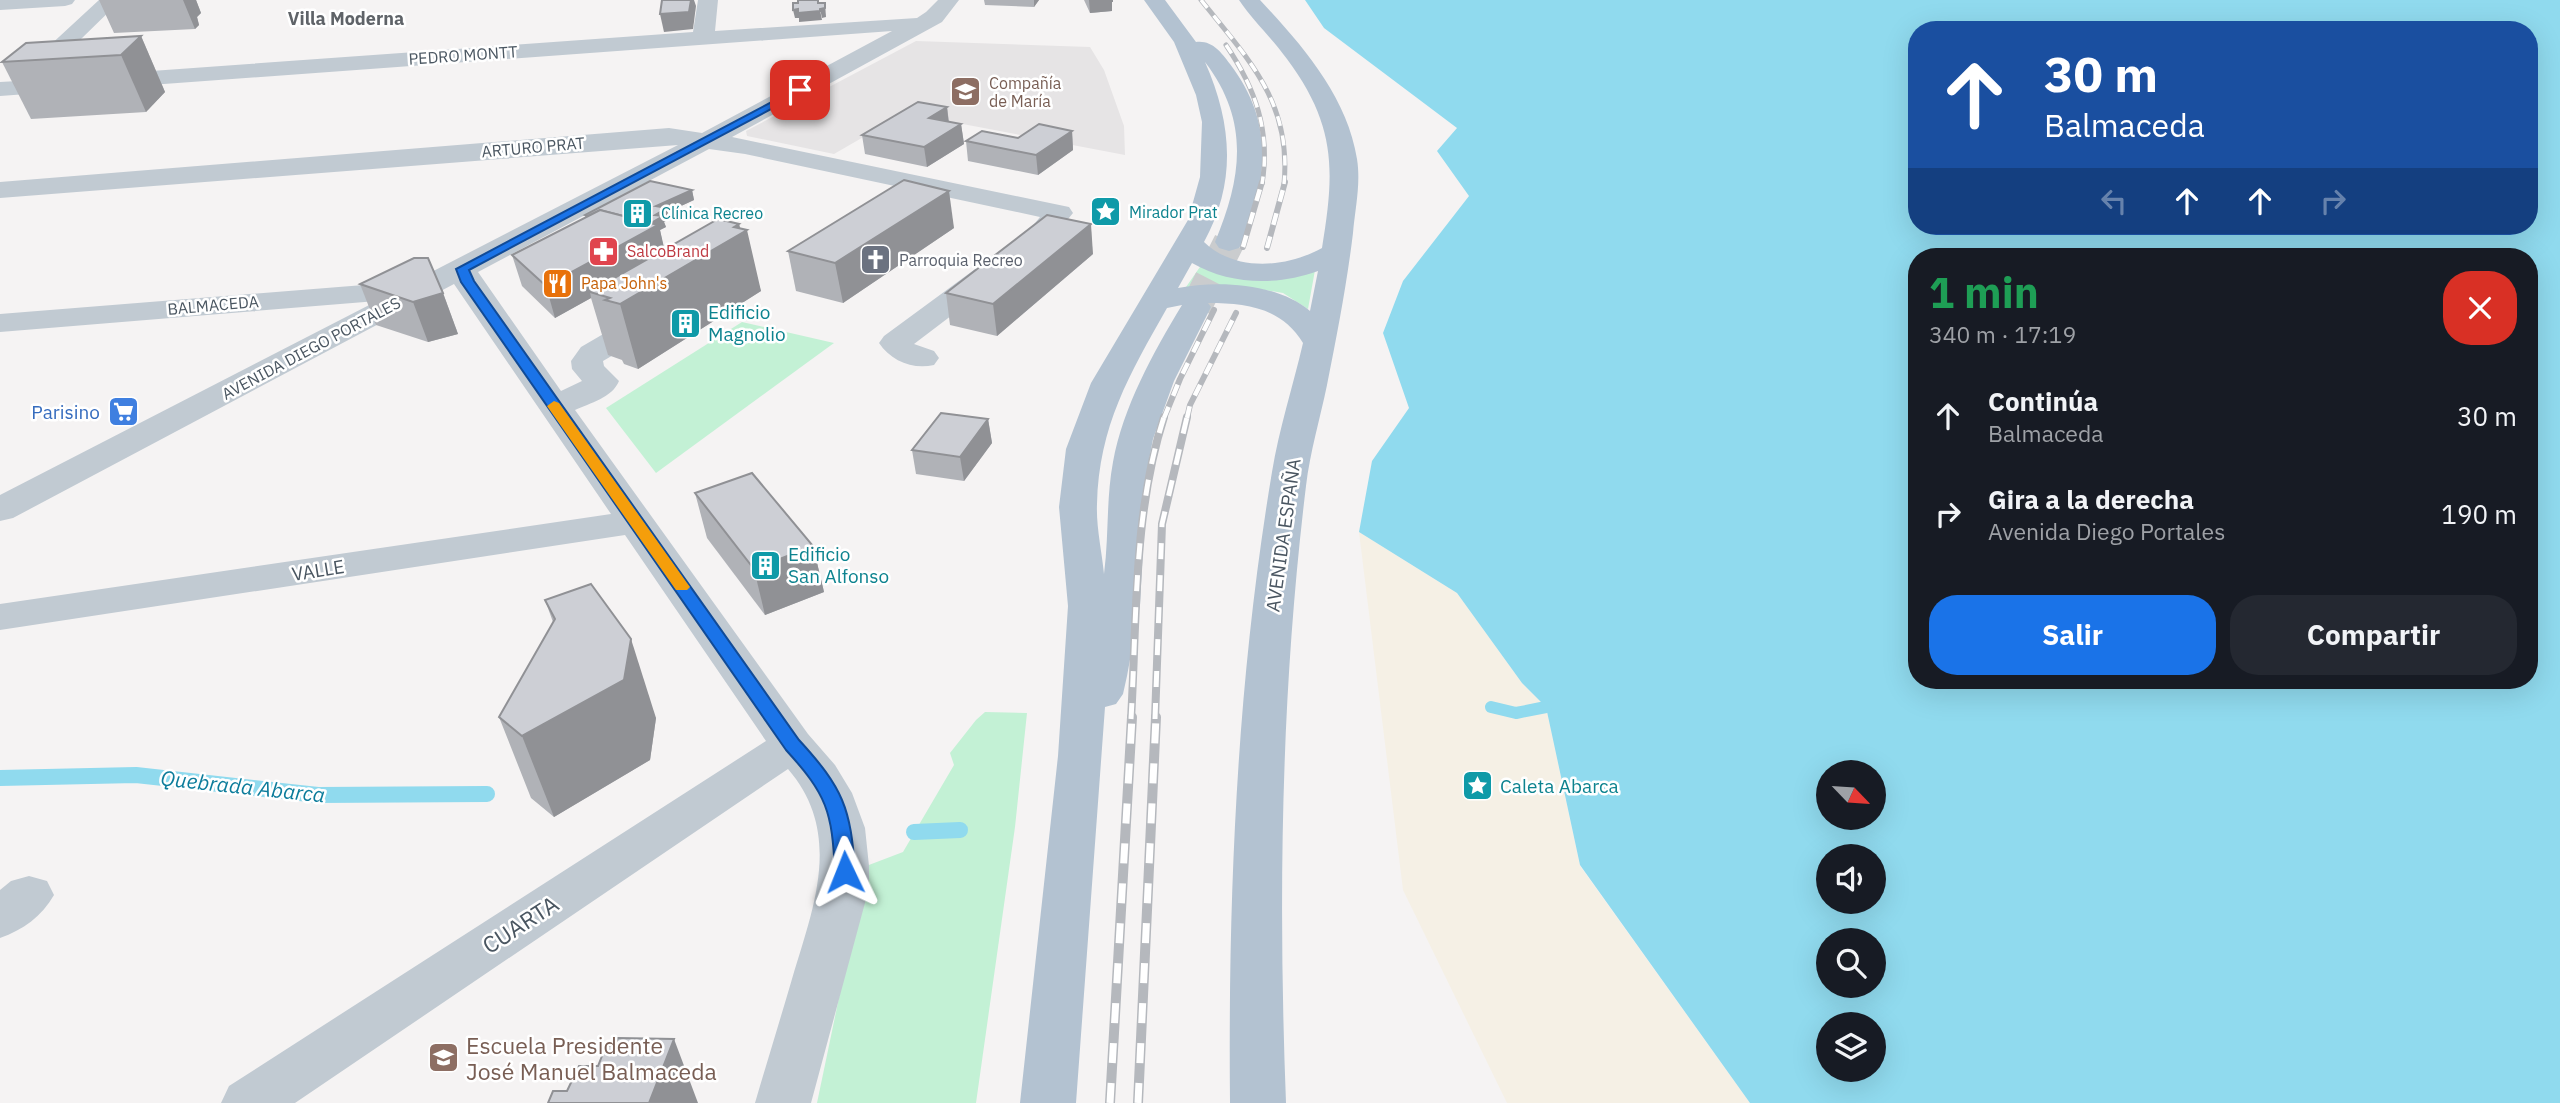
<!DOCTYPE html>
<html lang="es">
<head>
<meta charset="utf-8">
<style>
  body { margin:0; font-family:"IBM Plex Sans",sans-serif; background:#242831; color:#f1f3f6; height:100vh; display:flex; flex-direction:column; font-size:26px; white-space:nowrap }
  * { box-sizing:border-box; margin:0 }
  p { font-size:23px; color:#9ea1a6 }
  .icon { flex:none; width:38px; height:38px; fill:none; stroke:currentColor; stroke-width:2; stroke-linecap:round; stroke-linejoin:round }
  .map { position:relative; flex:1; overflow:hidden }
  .side { position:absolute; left:1908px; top:248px; width:630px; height:441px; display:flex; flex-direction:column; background:#171b24; border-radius:28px; box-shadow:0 7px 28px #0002 }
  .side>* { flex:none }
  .top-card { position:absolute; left:1908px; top:21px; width:630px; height:214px; border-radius:28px; box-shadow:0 7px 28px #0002; background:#1a4fa0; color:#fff; overflow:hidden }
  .needle { width:46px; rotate:115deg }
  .buttons { position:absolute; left:1816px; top:760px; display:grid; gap:14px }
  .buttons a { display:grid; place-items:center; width:70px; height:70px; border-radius:50%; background:#171b24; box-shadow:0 7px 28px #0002; font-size:35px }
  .pin { position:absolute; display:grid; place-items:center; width:60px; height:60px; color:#fff; margin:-30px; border-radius:14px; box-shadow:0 4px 10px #0006 }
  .me { position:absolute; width:77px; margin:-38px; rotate:358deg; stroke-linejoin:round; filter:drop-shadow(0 0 5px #0008) }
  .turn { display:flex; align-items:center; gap:24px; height:147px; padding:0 21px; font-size:32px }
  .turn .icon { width:91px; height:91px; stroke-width:2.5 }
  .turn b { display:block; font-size:49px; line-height:60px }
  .lanes { display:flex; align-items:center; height:66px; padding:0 21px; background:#0003; justify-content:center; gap:35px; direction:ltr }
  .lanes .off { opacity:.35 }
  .round { display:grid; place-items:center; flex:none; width:74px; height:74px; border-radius:28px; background:#242831 }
  .summary { display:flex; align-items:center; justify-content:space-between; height:119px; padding:0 21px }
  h1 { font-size:42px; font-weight:700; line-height:52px; color:#1e9e55 }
  .button { display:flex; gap:14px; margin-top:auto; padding:14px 21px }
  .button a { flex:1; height:80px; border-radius:28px; background:#1a73e8; color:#fff; font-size:28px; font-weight:700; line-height:80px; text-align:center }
  .button a+a { background:#242831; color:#f1f3f6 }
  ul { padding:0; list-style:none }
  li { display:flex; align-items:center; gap:21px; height:98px; padding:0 21px }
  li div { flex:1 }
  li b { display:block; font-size:26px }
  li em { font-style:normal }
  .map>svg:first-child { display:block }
  .education { fill:#e6e4e5 }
  .green { fill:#c3f1d5 }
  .sand { fill:#f5f0e5 }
  .water { fill:#90daee; fill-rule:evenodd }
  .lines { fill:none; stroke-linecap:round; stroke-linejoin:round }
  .stream-far1 { stroke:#90daee; stroke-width:12 }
  .stream { stroke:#90daee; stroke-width:16 }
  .major-tunnel { stroke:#caccce; stroke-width:31; stroke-dasharray:31 15; stroke-linecap:butt }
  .minor { fill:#c1cad2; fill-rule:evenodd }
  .major { fill:#b3c2d1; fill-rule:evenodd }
  .rail-far3-casing { stroke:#b5b8bd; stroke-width:5 }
  .rail-far2-casing { stroke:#b5b8bd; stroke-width:6 }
  .rail-far1-casing { stroke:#b5b8bd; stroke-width:8 }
  .rail-casing { stroke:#b5b8bd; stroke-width:10 }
  .rail-far3 { stroke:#fff; stroke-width:3.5; stroke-dasharray:10; stroke-linecap:butt }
  .rail-far2 { stroke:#fff; stroke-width:4.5; stroke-dasharray:12; stroke-linecap:butt }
  .rail-far1 { stroke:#fff; stroke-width:5; stroke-dasharray:16; stroke-linecap:butt }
  .rail { stroke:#fff; stroke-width:7; stroke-dasharray:20; stroke-linecap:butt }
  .wall { fill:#b0b2b7 }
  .shaded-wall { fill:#909195 }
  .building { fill:#cdcfd5; stroke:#909195; stroke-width:2 }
  .route { fill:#1a73e8; stroke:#114b97; stroke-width:2 }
  .slow { fill:#f59e0b }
  .labels { text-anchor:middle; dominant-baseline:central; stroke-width:5; stroke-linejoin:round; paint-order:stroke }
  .far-street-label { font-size:16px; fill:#4a5661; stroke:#fff }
  .far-education-label { font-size:16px; fill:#785e54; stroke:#fff; text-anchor:start }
  .far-culture-label { font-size:16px; fill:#0d838f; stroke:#fff; text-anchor:start }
  .far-health-label { font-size:16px; fill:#be3a42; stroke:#fff; text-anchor:start }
  .far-worship-label { font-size:16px; fill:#5b616d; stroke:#fff; text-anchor:start }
  .far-food-label { font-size:16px; fill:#c56008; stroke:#fff; text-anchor:start }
  .far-neighbourhood-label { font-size:18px; font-weight:bold; fill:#5f6368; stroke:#fff }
  .culture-label { font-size:19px; fill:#0d838f; stroke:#fff; text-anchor:start }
  .shop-label { font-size:19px; fill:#366cbe; stroke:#fff; text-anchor:end }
  .street-label { font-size:19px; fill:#4a5661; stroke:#fff }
  .water-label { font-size:21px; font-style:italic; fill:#0c7c9b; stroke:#fff }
  .near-street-label { font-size:23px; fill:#4a5661; stroke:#fff }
  .near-education-label { font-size:23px; fill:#785e54; stroke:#fff; text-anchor:start }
</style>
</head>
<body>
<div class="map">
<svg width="2560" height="1103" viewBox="0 0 2560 1103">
  <rect width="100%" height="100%" fill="#f5f3f3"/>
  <polygon class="education" points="916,41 1090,47 1104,70 1124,126 1125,155 905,113 834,154 747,136 746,131"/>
  <g class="green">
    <polygon points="1202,264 1315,270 1308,309 1283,293 1253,288 1186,287"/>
    <polygon points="742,322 834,343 656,473 606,408"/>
    <polygon points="985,712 1027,713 1015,827 976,1103 817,1103 860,897 861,868 903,852 954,765 950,753 976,720"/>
  </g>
  <polygon class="sand" points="1359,532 1457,593 1522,683 1546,707 1580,866 1750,1103 1507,1103 1403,890"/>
  <path class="water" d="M 1305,0 L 2560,0 L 2560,1103 L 1750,1103 L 1580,865 L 1546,707 L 1522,683 L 1457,593 L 1359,532 L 1372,461 L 1409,408 L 1383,333 L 1403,281 L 1469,196 L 1437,151 L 1457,128 L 1324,28 ZM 1916,30 L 2529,30 L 2529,226 L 1916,226 ZM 1916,257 L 2529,257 L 2529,681 L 1916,681 ZM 1829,772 L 1874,772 L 1874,817 L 1829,817 ZM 1829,856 L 1874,856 L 1874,901 L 1829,901 ZM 1829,940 L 1874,940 L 1874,985 L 1829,985 ZM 1829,1024 L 1874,1024 L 1874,1069 L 1829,1069 Z"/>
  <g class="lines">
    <polyline class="stream-far1" points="1491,707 1516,713 1546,707"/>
    <g class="stream">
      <polyline points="0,778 136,775 318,795 487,794"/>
      <polyline points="914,832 960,830"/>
    </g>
    <polyline class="major-tunnel" points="1196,307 1229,242"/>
    <g class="minor">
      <polygon points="0,0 75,0 72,4 65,6 0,10"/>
      <path d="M 99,0 L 121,0 L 40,79 L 693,32 L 698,0 L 718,0 L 715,31 L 917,18 L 926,12 L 938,0 L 959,0 L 942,22 L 732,137 L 1069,207 L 1073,213 L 1051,240 L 914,344 L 934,351 L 939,358 L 934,365 C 913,370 891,361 879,343 L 884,336 L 1031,228 L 1040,217 L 745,154 L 709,149 L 478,272 L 561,391 L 582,381 L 572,369 L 571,361 L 581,347 L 641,312 L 652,310 L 663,312 L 668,319 L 663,326 L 603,361 L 604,366 L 619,381 C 612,398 590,403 575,410 L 808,734 L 835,765 L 852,793 L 865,828 L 869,866 L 869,888 L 811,1103 L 755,1103 C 767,1062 780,1020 792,979 C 813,908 844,834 788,769 L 295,1103 L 221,1103 L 229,1086 L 766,741 L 625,535 L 0,630 L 0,604 L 611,514 L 454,284 L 13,518 L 0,521 L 0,495 L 377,301 L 0,332 L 0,314 L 414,281 L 678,145 L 0,198 L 0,182 L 669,128 L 702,133 L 892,31 L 0,96 L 0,82 L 18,81 L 16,78 L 20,73 Z"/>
      <path d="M 29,876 L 47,881 L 54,895 C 42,916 23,930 0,938 L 0,890 L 11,881 Z"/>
    </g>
    <path class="major" d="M 1144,0 L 1165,0 L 1196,42 C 1212,40 1221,52 1230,64 C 1274,122 1268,177 1243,242 L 1239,248 L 1229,251 L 1219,248 L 1215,242 C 1242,177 1250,121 1205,62 C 1232,123 1237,182 1204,242 C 1235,272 1286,268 1322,248 C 1335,170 1336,125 1287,59 C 1272,38 1253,21 1239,0 L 1260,0 C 1302,45 1347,96 1357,159 C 1361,184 1355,209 1353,233 C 1347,283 1337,335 1327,385 C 1320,419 1310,452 1306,486 C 1281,691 1278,896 1286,1103 L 1230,1103 C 1228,892 1237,681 1272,472 C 1279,429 1293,386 1303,343 C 1282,308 1247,303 1208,303 L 1211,307 L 1174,381 L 1153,439 L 1147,471 L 1140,605 L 1127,676 L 1123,694 L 1116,704 L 1105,707 L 1076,1103 L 1020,1103 L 1058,756 L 1068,606 L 1059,507 L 1066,449 L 1091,383 L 1188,220 L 1200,177 L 1202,122 L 1196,95 L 1174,42 ZM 1192,263 C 1230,285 1277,286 1318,271 L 1310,311 C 1277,283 1218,280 1178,288 ZM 1182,305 C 1153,353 1123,407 1113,462 C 1106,499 1109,537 1104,574 C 1102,552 1096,527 1097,504 C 1099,426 1129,375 1167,308 Z"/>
    <defs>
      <g id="rail-far3">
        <path d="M 1201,0 C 1248,59 1292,102 1284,184"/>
        <path d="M 1226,45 C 1255,88 1271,131 1262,184"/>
      </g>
      <g id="rail-far2">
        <polyline points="1243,247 1262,182"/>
        <polyline points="1267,248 1285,182"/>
        <polyline points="1164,418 1180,379 1214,310"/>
        <polyline points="1187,418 1190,405 1236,313"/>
      </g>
      <g id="rail-far1">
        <path d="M 1131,719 C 1137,619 1133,513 1164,417"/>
        <polyline points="1155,719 1162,524 1187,417"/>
      </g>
      <g id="rail">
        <polyline points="1110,1103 1132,717"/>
        <polyline points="1138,1103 1156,717"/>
      </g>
    </defs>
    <use href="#rail-far3" class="rail-far3-casing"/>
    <use href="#rail-far2" class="rail-far2-casing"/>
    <use href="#rail-far1" class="rail-far1-casing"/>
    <use href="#rail" class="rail-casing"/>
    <use href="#rail-far3" class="rail-far3"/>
    <use href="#rail-far2" class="rail-far2"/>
    <use href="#rail-far1" class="rail-far1"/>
    <use href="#rail" class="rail"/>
  </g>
  <g class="wall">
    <polygon points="99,0 196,0 201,13 197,17 199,25 195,29 114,33"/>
    <polygon points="984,0 1039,0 1034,7 985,5"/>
    <polygon points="1084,0 1113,0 1113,2 1112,2 1112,11 1090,13"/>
    <polygon points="141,36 165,92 146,112 31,119 2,62"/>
    <polygon points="947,107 949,122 961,124 964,144 927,167 865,154 862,135"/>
    <polygon points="1072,131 1073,150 1038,175 968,161 966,141 1018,138"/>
    <polygon points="692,190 694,200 668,212 669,219 664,222 666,227 660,230 664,250 739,224 761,291 638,369 624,364 622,360 608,355 591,298 555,318 522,286 512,255 585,218 585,215"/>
    <polygon points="954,228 843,303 796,291 788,251"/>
    <polygon points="1093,254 997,336 950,325 946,293"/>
    <polygon points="360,284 443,293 458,334 428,342 376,325"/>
    <polygon points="988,419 992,443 964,481 916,474 912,450"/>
    <polygon points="695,493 813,546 824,592 765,615 707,538"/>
    <polygon points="545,600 656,718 650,760 554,817 531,798 499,717 553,622"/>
  </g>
  <g class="shaded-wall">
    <polygon points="183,0 196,0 201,13 197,17 199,25 195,29"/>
    <polygon points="691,0 694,0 696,6 693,29 664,32 660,14"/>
    <polygon points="818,0 822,20 799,22 799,18 795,18 793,10"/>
    <polygon points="1034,0 1039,0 1034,7"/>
    <polygon points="1089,0 1113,0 1113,2 1112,2 1112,11 1090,13"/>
    <polygon points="825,3 826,17 822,18 820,9"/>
    <polygon points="141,36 165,92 146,112 121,55"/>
    <polygon points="947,107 949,126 929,118"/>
    <polygon points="961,124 964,144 927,167 924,147"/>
    <polygon points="1072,131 1073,150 1038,175 1036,155"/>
    <polygon points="692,190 694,200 668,212 669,219 664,222 666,227 660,230 666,256 590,292 591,298 555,318 546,286 656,206"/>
    <polygon points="949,191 954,228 843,303 835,263"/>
    <polygon points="739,224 741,234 747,230 761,291 638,369 620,304"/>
    <polygon points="1091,224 1093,254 997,336 993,304"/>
    <polygon points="443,293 458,334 428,342 413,302"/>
    <polygon points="988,419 992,443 964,481 960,457"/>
    <polygon points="813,546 824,592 765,615 754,569"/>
    <polygon points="631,639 656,718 650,760 554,817 522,736"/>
    <polygon points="674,1039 698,1103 649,1103"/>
  </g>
  <g class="building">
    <polygon points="662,0 691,0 689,12 660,14"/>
    <polygon points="798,0 818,0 818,3 825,3 825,8 820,9 820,11 798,13 798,9 793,10 793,3 798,3"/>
    <polygon points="141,36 121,55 2,62 26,43"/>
    <polygon points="918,102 947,107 929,118 961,124 924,147 862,135"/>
    <polygon points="1039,124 1072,131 1036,155 966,141 982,131 1018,138"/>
    <polygon points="904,180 949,191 835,263 788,251"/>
    <polygon points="650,181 692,190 656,206 667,208 655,215 663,216 651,223 600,210 588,216 585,215"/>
    <polygon points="600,210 658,225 546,286 512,255"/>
    <polygon points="1047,215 1091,224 993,304 946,293"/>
    <polygon points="718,219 739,224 734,227 747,230 620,304 605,300 610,298 590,292"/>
    <polygon points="414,258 428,258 443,293 413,302 360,284"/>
    <polygon points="941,413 988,419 960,457 912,450"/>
    <polygon points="752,473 813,546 754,569 695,493"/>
    <polygon points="591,584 631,639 624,680 522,736 499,717 555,619 545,600"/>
    <polygon points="618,1038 674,1039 649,1103 548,1103 553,1091 567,1091 579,1066 598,1066 606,1046 615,1046"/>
  </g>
  <path class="route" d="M 800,87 L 804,90 L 803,92 L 469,270 L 474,281 L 799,740 C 843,788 851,808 855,872 L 852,878 L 845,880 L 838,878 L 835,872 C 832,811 827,795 786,750 L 461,282 L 456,269 Z"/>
  <polygon class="slow" points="554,401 559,403 687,583 690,587 687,590 676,590 547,406"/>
  <defs>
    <symbol id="school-square" viewBox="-11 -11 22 22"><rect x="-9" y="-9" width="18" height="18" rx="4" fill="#8d6e63" stroke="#fff"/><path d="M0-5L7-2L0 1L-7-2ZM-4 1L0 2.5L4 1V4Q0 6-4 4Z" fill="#fff"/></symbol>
    <symbol id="sight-square" viewBox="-11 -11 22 22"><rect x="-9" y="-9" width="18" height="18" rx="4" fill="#0f9aa8" stroke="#fff"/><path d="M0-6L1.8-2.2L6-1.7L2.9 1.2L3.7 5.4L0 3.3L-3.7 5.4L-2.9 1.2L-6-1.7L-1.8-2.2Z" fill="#fff"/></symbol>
    <symbol id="building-square" viewBox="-11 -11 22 22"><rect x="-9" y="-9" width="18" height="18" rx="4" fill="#0f9aa8" stroke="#fff"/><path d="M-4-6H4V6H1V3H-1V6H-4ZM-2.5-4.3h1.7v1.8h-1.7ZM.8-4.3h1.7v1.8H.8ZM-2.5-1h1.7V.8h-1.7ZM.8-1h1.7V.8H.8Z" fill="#fff"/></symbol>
    <symbol id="pharmacy-square" viewBox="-11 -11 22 22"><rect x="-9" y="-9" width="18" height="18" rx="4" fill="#e0444e" stroke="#fff"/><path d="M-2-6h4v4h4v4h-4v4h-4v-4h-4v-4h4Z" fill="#fff"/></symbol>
    <symbol id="church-square" viewBox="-11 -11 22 22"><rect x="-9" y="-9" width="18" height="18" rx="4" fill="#6b7280" stroke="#fff"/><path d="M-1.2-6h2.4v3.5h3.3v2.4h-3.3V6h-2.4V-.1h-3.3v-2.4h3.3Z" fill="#fff"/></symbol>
    <symbol id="restaurant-square" viewBox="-11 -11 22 22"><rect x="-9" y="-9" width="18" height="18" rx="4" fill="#e8710a" stroke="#fff"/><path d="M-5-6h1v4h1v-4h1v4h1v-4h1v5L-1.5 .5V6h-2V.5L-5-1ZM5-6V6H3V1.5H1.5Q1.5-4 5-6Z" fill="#fff"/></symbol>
    <symbol id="supermarket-square" viewBox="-11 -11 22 22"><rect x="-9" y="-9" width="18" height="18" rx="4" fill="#3f7fe0" stroke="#fff"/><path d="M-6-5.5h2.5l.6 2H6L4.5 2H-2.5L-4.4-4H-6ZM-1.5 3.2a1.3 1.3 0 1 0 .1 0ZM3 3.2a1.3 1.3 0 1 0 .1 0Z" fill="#fff"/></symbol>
  </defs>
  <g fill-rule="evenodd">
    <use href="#school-square" x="948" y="74" width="35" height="35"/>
    <use href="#sight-square" x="1088" y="194" width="35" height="35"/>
    <use href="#building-square" x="620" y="196" width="35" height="35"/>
    <use href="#pharmacy-square" x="586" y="234" width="35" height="35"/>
    <use href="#church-square" x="858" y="242" width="35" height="35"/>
    <use href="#restaurant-square" x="540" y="266" width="35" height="35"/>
    <use href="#building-square" x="668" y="306" width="35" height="35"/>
    <use href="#supermarket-square" x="106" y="394" width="35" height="35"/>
    <use href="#building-square" x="748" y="548" width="35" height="35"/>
    <use href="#sight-square" x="1460" y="768" width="35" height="35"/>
    <use href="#school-square" x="426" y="1040" width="35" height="35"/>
  </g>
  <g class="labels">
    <g class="far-street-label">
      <text transform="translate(463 55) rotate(-4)">PEDRO MONTT</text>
      <text transform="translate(533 147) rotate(-5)">ARTURO PRAT</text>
      <text transform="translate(213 305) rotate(-5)">BALMACEDA</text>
      <text transform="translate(311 348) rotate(-28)">AVENIDA DIEGO PORTALES</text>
    </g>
    <g class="far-education-label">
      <text x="989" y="83">Compañía<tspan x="989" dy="18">de María</tspan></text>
    </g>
    <g class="far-culture-label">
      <text x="1129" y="212">Mirador Prat</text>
      <text x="661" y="213">Clínica Recreo</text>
    </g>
    <g class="far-health-label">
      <text x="627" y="251">SalcoBrand</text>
    </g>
    <g class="far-worship-label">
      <text x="899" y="260">Parroquia Recreo</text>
    </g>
    <g class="far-food-label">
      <text x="581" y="283">Papa John's</text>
    </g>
    <g class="far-neighbourhood-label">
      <text x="346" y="18">Villa Moderna</text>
    </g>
    <g class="culture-label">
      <text x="708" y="312">Edificio<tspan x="708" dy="22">Magnolio</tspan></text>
      <text x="788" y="554">Edificio<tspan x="788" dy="22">San Alfonso</tspan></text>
      <text x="1500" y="786">Caleta Abarca</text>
    </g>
    <g class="shop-label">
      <text x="100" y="412">Parisino</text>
    </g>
    <g class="street-label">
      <text transform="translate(1283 535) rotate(-82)">AVENIDA ESPAÑA</text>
      <text transform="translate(318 570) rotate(-9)">VALLE</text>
    </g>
    <g class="water-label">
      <text transform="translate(243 786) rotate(6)">Quebrada Abarca</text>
    </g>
    <g class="near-street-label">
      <text transform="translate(520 924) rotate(-33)">CUARTA</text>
    </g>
    <g class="near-education-label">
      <text x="466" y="1045">Escuela Presidente<tspan x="466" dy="26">José Manuel Balmaceda</tspan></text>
    </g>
  </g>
</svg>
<div class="buttons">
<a><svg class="needle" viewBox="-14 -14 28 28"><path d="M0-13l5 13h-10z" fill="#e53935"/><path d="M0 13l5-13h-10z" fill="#9ea1a6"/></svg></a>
<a><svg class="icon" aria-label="sound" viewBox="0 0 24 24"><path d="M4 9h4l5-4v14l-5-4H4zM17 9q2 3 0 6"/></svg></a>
<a><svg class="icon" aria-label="search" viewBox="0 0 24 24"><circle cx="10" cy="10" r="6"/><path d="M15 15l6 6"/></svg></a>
<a><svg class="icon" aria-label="layers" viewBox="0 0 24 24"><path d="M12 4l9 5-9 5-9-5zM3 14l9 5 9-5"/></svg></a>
</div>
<div class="pin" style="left:800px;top:90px;background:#d93025"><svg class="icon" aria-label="arrive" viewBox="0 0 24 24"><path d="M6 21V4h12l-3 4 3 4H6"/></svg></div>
<svg class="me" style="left:845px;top:872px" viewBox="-20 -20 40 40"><path d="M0-17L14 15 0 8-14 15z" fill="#1a73e8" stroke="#fff" stroke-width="4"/></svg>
<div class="top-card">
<div class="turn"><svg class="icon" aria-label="ahead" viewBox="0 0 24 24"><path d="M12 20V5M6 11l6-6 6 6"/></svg><div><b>30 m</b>Balmaceda</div></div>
<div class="lanes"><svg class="icon off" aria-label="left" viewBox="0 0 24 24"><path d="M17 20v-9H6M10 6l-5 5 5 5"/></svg><svg class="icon" aria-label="ahead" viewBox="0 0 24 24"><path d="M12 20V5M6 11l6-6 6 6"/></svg><svg class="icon" aria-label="ahead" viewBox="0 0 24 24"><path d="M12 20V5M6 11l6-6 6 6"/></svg><svg class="icon off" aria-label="right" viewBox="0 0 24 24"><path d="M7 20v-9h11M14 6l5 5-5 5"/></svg></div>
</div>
<section class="side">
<div class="summary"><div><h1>1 min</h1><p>340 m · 17:19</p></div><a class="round" style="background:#d93025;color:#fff"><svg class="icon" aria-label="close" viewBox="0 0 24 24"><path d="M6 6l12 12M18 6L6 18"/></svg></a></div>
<ul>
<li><svg class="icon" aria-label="ahead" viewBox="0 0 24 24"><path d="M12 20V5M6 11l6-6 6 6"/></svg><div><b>Continúa</b><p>Balmaceda</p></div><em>30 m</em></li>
<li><svg class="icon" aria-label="right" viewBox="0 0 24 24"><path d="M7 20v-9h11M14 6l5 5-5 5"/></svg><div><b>Gira a la derecha</b><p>Avenida Diego Portales</p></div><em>190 m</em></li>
</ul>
<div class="button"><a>Salir</a><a>Compartir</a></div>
</section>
</div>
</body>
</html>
